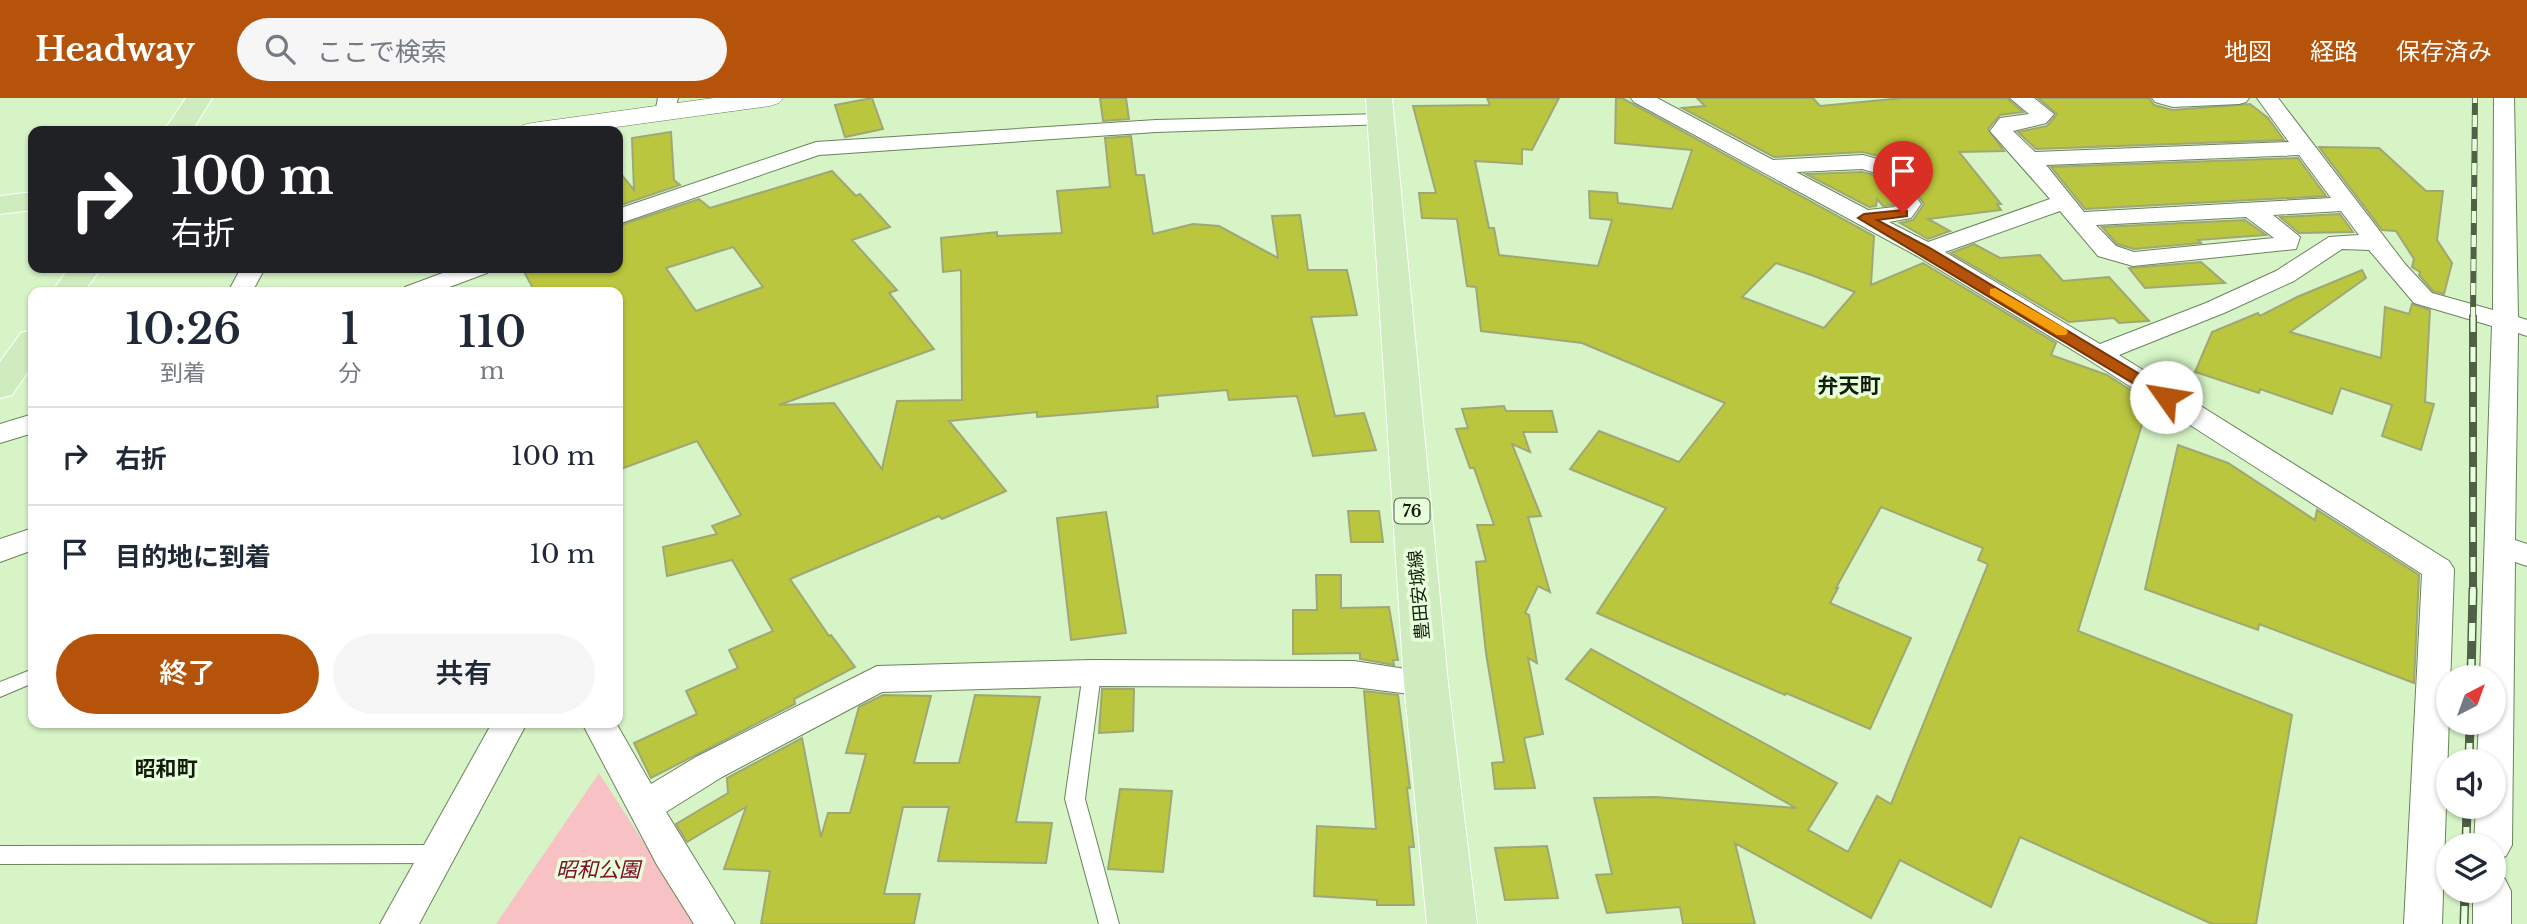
<!DOCTYPE html>
<html lang="ja">
<head>
<meta charset="utf-8">
<style>
  body { margin:0; font-family:"Libre Baskerville","Noto Sans JP",serif; background:#f6f6f7; color:#1f2937; height:100vh; display:flex; flex-direction:column; font-size:26px; white-space:nowrap }
  * { box-sizing:border-box; margin:0 }
  p { font-size:23px; color:#747a83 }
  .icon { flex:none; width:38px; height:38px; fill:none; stroke:currentColor; stroke-width:2; stroke-linecap:round; stroke-linejoin:round }
  .map { position:relative; flex:1; overflow:hidden }
  .side { position:absolute; left:28px; top:189px; width:595px; height:441px; display:flex; flex-direction:column; background:#fff; border-radius:14px; box-shadow:0 2px 5px #0004 }
  .side>* { flex:none }
  .guide { position:absolute; left:28px; top:28px; width:595px; height:147px; border-radius:14px; box-shadow:0 2px 5px #0004; background:#202124; color:#fff; overflow:hidden }
  .needle { width:46px; rotate:41deg }
  .controls { position:absolute; left:2436px; top:567px; display:grid; gap:14px }
  .controls a { display:grid; place-items:center; width:70px; height:70px; border-radius:50%; background:#fff; box-shadow:0 2px 5px #0004; font-size:35px }
  .pin { position:absolute; display:grid; place-items:center; width:60px; height:60px; color:#fff; margin:-72px -30px; border-radius:50% 50% 50% 0; rotate:-45deg; box-shadow:0 0 7px #0007 }
  .pin .icon { rotate:45deg }
  .me { position:absolute; width:77px; margin:-38px; rotate:302deg; stroke-linejoin:round; filter:drop-shadow(0 0 5px #0008) }
  .turn { display:flex; align-items:center; gap:24px; height:147px; padding:0 28px; font-size:32px }
  .turn .icon { width:91px; height:91px; stroke-width:2.5 }
  .turn b { display:block; font-size:49px; line-height:60px }
  .eta { display:flex; justify-content:space-evenly; align-items:center; height:119px; text-align:center }
  .eta b { font-size:42px; font-weight:600; line-height:49px }
  .button { display:flex; gap:14px; margin-top:auto; padding:14px 28px }
  .button a { flex:1; height:80px; border-radius:42px; background:#b45309; color:#fff; font-size:28px; font-weight:600; line-height:80px; text-align:center }
  .button a+a { background:#f6f6f7; color:#1f2937 }
  ul { padding:0; list-style:none }
  li { display:flex; align-items:center; gap:21px; height:98px; padding:0 28px; border-top:2px solid #e0e1e3 }
  li div { flex:1 }
  li b { display:block; font-size:26px }
  li em { font-style:normal }
  header { display:flex; align-items:center; gap:42px; box-sizing:border-box; height:98px; padding:0 35px; background:#b45309; color:#fff }
  header strong { font-size:33px }
  nav { display:flex; gap:38px; margin-inline-start:auto; font-size:24px }
  .search { width:490px; height:63px; background:#f6f6f7; display:flex; align-items:center; gap:18px; box-sizing:border-box; padding:0 24px; border-radius:38px; color:#747a83; font-size:26px }
  .map>svg:first-child { display:block }
  .green { fill:#f8c1c4 }
  .building { fill:#bac63d; stroke:#a0a776; stroke-width:2; fill-rule:evenodd }
  .lines { fill:none; stroke-linecap:round; stroke-linejoin:round }
  .service-casing { stroke:#6a845b; stroke-width:2 }
  .minor-casing { stroke:#6a845b; stroke-width:2 }
  .tertiary-casing { stroke:#6a845b; stroke-width:1 }
  .primary-casing { stroke:#fff; stroke-width:2 }
  .service { fill:#fff; fill-rule:evenodd }
  .minor { fill:#fff; fill-rule:evenodd }
  .tertiary { fill:#fff; fill-rule:evenodd }
  .primary { fill:#cfecbe; fill-rule:evenodd }
  .rail-far2-casing { stroke:#4f6046; stroke-width:6 }
  .rail-far1-casing { stroke:#4f6046; stroke-width:8 }
  .rail-casing { stroke:#4f6046; stroke-width:9 }
  .rail-far2 { stroke:#e7ffda; stroke-width:4.5; stroke-dasharray:12; stroke-linecap:butt }
  .rail-far1 { stroke:#e7ffda; stroke-width:5; stroke-dasharray:15; stroke-linecap:butt }
  .rail { stroke:#e7ffda; stroke-width:6; stroke-dasharray:18; stroke-linecap:butt }
  .route { fill:#b45309; stroke:#753606; stroke-width:2 }
  .slow { fill:#f59e0b }
  .labels { text-anchor:middle; dominant-baseline:central; stroke-width:7; stroke-linejoin:round; paint-order:stroke }
  .shield { fill:#e7ffda; stroke:#526049; stroke-width:2 }
  .shield-label { font-size:16px; font-weight:bold; fill:#121c0b }
  .street-label { font-size:18px; fill:#121c0b; stroke:#e7ffda }
  .quarter-label { font-size:21px; font-weight:bold; fill:#121c0b; stroke:#e7ffda }
  .near-park-label { font-size:21px; font-style:italic; fill:#820a2b; stroke:#e7ffda }
</style>
</head>
<body>
<header>
<strong>Headway</strong>
<div class="search"><svg class="icon" aria-label="search" viewBox="0 0 24 24"><circle cx="10" cy="10" r="6"/><path d="M15 15l6 6"/></svg>ここで検索</div>
<nav><a>地図</a><a>経路</a><a>保存済み</a></nav>
</header>
<div class="map">
<svg width="2527" height="826" viewBox="0 0 2527 826">
  <rect width="100%" height="100%" fill="#d6f4c6"/>
  <polygon class="green" points="599,675 696,826 496,826"/>
  <g class="building">
    <polygon points="872,0 883,31 845,39 835,7"/>
    <polygon points="1100,0 1126,0 1129,21 1103,23"/>
    <path d="M 1487,0 L 1559,0 L 1532,52 L 1522,51 L 1522,66 L 1475,63 L 1489,130 L 1494,130 L 1499,157 L 1598,168 L 1612,122 L 1590,120 L 1589,93 L 1617,95 L 1618,105 L 1672,111 L 1692,52 L 1615,45 L 1616,0 L 1622,0 L 1874,138 L 1871,187 L 1923,165 L 2056,245 L 2051,257 L 2107,277 L 2149,304 L 2078,533 L 2292,617 L 2256,826 L 2212,826 L 2020,739 L 1991,809 L 1900,762 L 1871,820 L 1735,745 L 1755,826 L 1683,826 L 1680,809 L 1607,815 L 1596,777 L 1612,776 L 1594,700 L 1656,699 L 1796,710 L 1566,581 L 1591,551 L 1837,685 L 1808,732 L 1848,754 L 1877,698 L 1891,706 L 1988,466 L 1978,462 L 1983,450 L 1881,409 L 1836,490 L 1838,490 L 1830,505 L 1911,540 L 1870,631 L 1786,595 L 1785,597 L 1597,515 L 1666,410 L 1570,371 L 1599,333 L 1679,364 L 1725,305 L 1582,245 L 1481,233 L 1476,189 L 1467,188 L 1457,121 L 1422,120 L 1419,95 L 1436,95 L 1413,8 L 1490,7 ZM 1776,165 L 1814,178 L 1855,194 L 1824,230 L 1742,199 Z"/>
    <polygon points="1697,0 1813,0 1820,8 1903,0 2007,0 2023,14 2000,17 1988,31 2004,53 1959,54 2001,106 1997,106 2001,112 1928,121 1950,133 1928,141 1900,125 1913,122 1924,106 1893,62 1863,54 1774,59 1682,10 1705,8"/>
    <polygon points="2038,0 2149,0 2154,7 2173,12 2250,6 2268,20 2284,42 2036,51 2018,34 2047,28 2057,16"/>
    <polygon points="671,34 674,82 680,87 618,108 618,72 634,92 632,40"/>
    <path d="M 1131,38 L 1136,77 L 1144,77 L 1153,136 L 1193,126 L 1219,128 L 1278,160 L 1272,118 L 1300,117 L 1308,172 L 1347,172 L 1357,217 L 1311,219 L 1335,318 L 1364,315 L 1376,352 L 1313,358 L 1297,298 L 1229,302 L 1227,292 L 1157,298 L 1158,309 L 1037,319 L 1037,314 L 949,323 L 1006,393 L 942,421 L 939,418 L 790,481 L 829,538 L 831,537 L 855,569 L 794,601 L 795,606 L 651,680 L 634,645 L 697,616 L 686,593 L 738,570 L 729,552 L 773,533 L 732,462 L 667,478 L 663,449 L 717,436 L 712,428 L 741,417 L 697,343 L 618,372 L 618,194 L 535,194 L 522,170 L 618,170 L 618,128 L 699,101 L 710,110 L 832,73 L 856,98 L 860,96 L 890,129 L 852,142 L 897,192 L 889,195 L 934,251 L 779,307 L 834,305 L 882,371 L 897,303 L 962,302 L 961,172 L 943,174 L 941,140 L 997,134 L 997,138 L 1062,135 L 1057,93 L 1110,89 L 1105,40 ZM 733,149 L 763,189 L 696,213 L 666,170 Z"/>
    <polygon points="2319,49 2379,50 2426,93 2443,93 2437,142 2452,165 2444,196 2433,193 2419,177 2420,174 2412,169 2414,161 2396,133 2382,132"/>
    <polygon points="2298,60 2326,98 2085,111 2051,69"/>
    <polygon points="1862,74 1874,77 1894,107 1883,108 1877,101 1876,108 1869,109 1806,76"/>
    <polygon points="2340,116 2353,134 2299,135 2280,119"/>
    <polygon points="2245,122 2266,137 2198,142 2201,145 2134,151 2117,146 2102,129"/>
    <polygon points="1974,146 2000,160 2040,157 2063,183 2109,179 2149,223 2119,225 2114,220 2069,224 1951,155"/>
    <polygon points="2201,164 2225,185 2145,190 2129,170"/>
    <polygon points="2362,172 2366,180 2290,234 2381,260 2385,209 2409,216 2412,206 2430,212 2425,304 2434,306 2421,352 2382,338 2392,307 2341,290 2332,316 2260,291 2259,295 2195,274 2212,234 2258,215 2260,218 2297,199"/>
    <polygon points="1504,308 1506,313 1552,313 1557,334 1523,334 1530,354 1512,346 1541,418 1528,419 1550,494 1538,488 1525,515 1529,517 1537,565 1528,560 1543,636 1524,640 1535,690 1495,691 1492,665 1504,664 1486,555 1476,464 1486,463 1477,427 1494,427 1474,370 1470,370 1456,331 1468,330 1462,311"/>
    <polygon points="2178,347 2228,365 2315,422 2317,412 2419,477 2414,585 2259,526 2258,532 2145,491"/>
    <polygon points="1348,413 1379,413 1383,444 1351,444"/>
    <polygon points="1106,414 1126,535 1071,542 1057,420"/>
    <polygon points="1316,477 1341,477 1341,510 1389,509 1398,562 1393,562 1394,567 1360,561 1360,555 1293,556 1293,512 1317,512"/>
    <polygon points="1102,591 1134,591 1133,633 1099,635"/>
    <polygon points="1364,593 1398,597 1410,690 1407,690 1414,749 1409,749 1414,807 1377,807 1377,802 1314,798 1317,728 1376,731"/>
    <polygon points="883,597 931,598 914,665 959,665 975,597 1040,599 1016,724 1052,725 1046,765 938,763 949,709 903,709 884,796 920,796 914,826 761,826 770,773 724,771 746,709 687,744 676,726 728,695 727,680 802,640 821,739 828,715 850,715 866,656 846,655 859,609"/>
    <polygon points="1120,691 1172,693 1163,774 1108,771"/>
    <polygon points="1547,748 1558,800 1505,802 1495,750"/>
  </g>
  <g class="lines">
    <defs>
      <g id="service">
        <polygon points="1092,568 1098,570 1101,575 1085,701 1119,826 1099,826 1065,701 1083,575 1086,570"/>
        <polygon points="33,571 33,585 0,599 0,584"/>
        <polygon points="438,747 445,750 448,756 445,762 438,765 0,766 0,748"/>
      </g>
      <g id="minor">
        <polygon points="658,0 678,0 673,19 659,19 655,15"/>
        <path d="M 1631,0 L 1657,0 L 1773,62 L 1863,57 L 1892,65 L 1921,106 L 1911,120 L 1889,124 L 1928,144 L 2050,101 L 1990,33 L 2000,20 L 2029,16 L 2010,0 L 2034,0 L 2054,16 L 2046,25 L 2013,33 L 2035,54 L 2289,44 L 2257,0 L 2278,0 L 2405,166 L 2432,195 L 2493,212 L 2494,0 L 2514,0 L 2518,219 L 2527,222 L 2527,238 L 2518,235 L 2515,442 L 2527,446 L 2527,468 L 2515,464 L 2512,747 L 2506,758 L 2494,763 L 2494,747 L 2474,747 L 2476,709 L 2494,709 L 2494,663 L 2477,663 L 2479,625 L 2494,625 L 2494,579 L 2480,579 L 2492,228 L 2414,205 L 2369,152 L 2342,151 L 2294,183 L 2224,215 L 2119,257 L 2449,463 L 2454,471 L 2442,826 L 2404,826 L 2422,476 L 2089,262 L 1917,158 L 1634,4 ZM 2299,57 L 2331,100 L 2084,114 L 2046,67 ZM 1862,71 L 1876,75 L 1897,106 L 1895,109 L 1868,112 L 1796,74 ZM 2060,113 L 2098,158 L 2133,168 L 2296,151 L 2300,139 L 2273,117 L 2341,113 L 2359,137 L 2329,139 L 2276,173 L 2206,205 L 2100,246 L 1945,154 ZM 2246,119 L 2274,140 L 2134,154 L 2116,148 L 2096,127 Z"/>
        <polygon points="2152,0 2249,0 2246,4 2239,6 2173,9 2155,4"/>
        <polygon points="1380,16 1387,18 1391,22 1387,26 1156,34 819,57 618,126 618,111 816,44 1156,22"/>
        <polygon points="241,170 265,170 252,194 228,194"/>
        <polygon points="456,170 490,170 487,175 436,194 402,194 405,189"/>
        <polygon points="33,316 33,335 0,345 0,326"/>
        <polygon points="33,430 33,452 0,464 0,441"/>
        <polygon points="1092,562 1354,563 1438,576 1443,585 1438,594 1426,598 1354,589 1092,588 882,594 722,679 666,714 735,826 694,826 657,767 582,625 616,625 651,686 696,659 877,568"/>
        <polygon points="492,625 527,625 419,826 380,826"/>
        <polygon points="2494,777 2505,781 2511,793 2511,826 2473,826 2473,793 2494,793"/>
      </g>
      <polygon id="tertiary" points="714,0 783,0 779,5 770,8 587,33 519,33 523,27 532,25"/>
      <g id="primary">
        <polygon points="186,0 212,0 192,33 164,33"/>
        <polygon points="1366,0 1392,0 1448,585 1477,826 1427,826 1404,585"/>
        <polygon points="33,94 33,112 0,116 0,98"/>
        <polygon points="69,170 101,170 84,194 52,194"/>
        <polygon points="33,232 33,266 12,297 0,300 0,264 21,235"/>
      </g>
    </defs>
    <use href="#service" class="service-casing"/>
    <use href="#minor" class="minor-casing"/>
    <use href="#tertiary" class="tertiary-casing"/>
    <use href="#primary" class="primary-casing"/>
    <use href="#service" class="service"/>
    <use href="#minor" class="minor"/>
    <use href="#tertiary" class="tertiary"/>
    <use href="#primary" class="primary"/>
    <defs>
      <polyline id="rail-far2" points="2473,221 2475,0"/>
      <polyline id="rail-far1" points="2473,219 2473,492"/>
      <g id="rail">
        <polyline points="2471,579 2473,491"/>
        <polyline points="2469,663 2470,625"/>
        <polyline points="2466,747 2467,709"/>
        <polyline points="2464,826 2465,793"/>
      </g>
    </defs>
    <use href="#rail-far2" class="rail-far2-casing"/>
    <use href="#rail-far1" class="rail-far1-casing"/>
    <use href="#rail" class="rail-casing"/>
    <use href="#rail-far2" class="rail-far2"/>
    <use href="#rail-far1" class="rail-far1"/>
    <use href="#rail" class="rail"/>
  </g>
  <polygon class="route" points="1903,112 1907,113 1907,118 1877,122 1930,150 2171,295 2173,299 2171,302 2161,302 1858,120 1864,116"/>
  <polygon class="slow" points="1995,190 2066,231 2068,234 2066,237 2057,237 1990,197 1990,191"/>
  <g class="labels">
    <rect class="shield" x="1394.5" y="400.5" width="35" height="25" rx="5"/>
    <g class="shield-label">
      <text x="1412" y="413">76</text>
    </g>
    <g class="street-label">
      <text transform="translate(1419 497) rotate(-95)">豊田安城線</text>
    </g>
    <g class="quarter-label">
      <text x="1849" y="288">弁天町</text>
      <text x="166" y="671">昭和町</text>
    </g>
    <g class="near-park-label">
      <text x="598" y="772">昭和公園</text>
    </g>
  </g>
</svg>
<div class="controls">
<a><svg class="needle" viewBox="-14 -14 28 28"><path d="M0-13l5 13h-10z" fill="#e53935"/><path d="M0 13l5-13h-10z" fill="#747a83"/></svg></a>
<a><svg class="icon" aria-label="sound" viewBox="0 0 24 24"><path d="M4 9h4l5-4v14l-5-4H4zM17 9q2 3 0 6"/></svg></a>
<a><svg class="icon" aria-label="layers" viewBox="0 0 24 24"><path d="M12 4l9 5-9 5-9-5zM3 14l9 5 9-5"/></svg></a>
</div>
<div class="pin" style="left:1903px;top:115px;background:#d93025"><svg class="icon" aria-label="arrive" viewBox="0 0 24 24"><path d="M6 21V4h12l-3 4 3 4H6"/></svg></div>
<svg class="me" style="left:2166px;top:299px" viewBox="-20 -20 40 40"><circle r="19" fill="#fff"/><path d="M0-13L10 11 0 6-10 11z" fill="#b45309"/></svg>
<div class="guide">
<div class="turn"><svg class="icon" aria-label="right" viewBox="0 0 24 24"><path d="M7 20v-9h11M14 6l5 5-5 5"/></svg><div><b>100 m</b>右折</div></div>
</div>
<section class="side">
<div class="eta">
<div><b>10:26</b><p>到着</p></div>
<div><b>1</b><p>分</p></div>
<div><b>110</b><p>m</p></div>
</div>
<ul>
<li><svg class="icon" aria-label="right" viewBox="0 0 24 24"><path d="M7 20v-9h11M14 6l5 5-5 5"/></svg><div><b>右折</b></div><em>100 m</em></li>
<li><svg class="icon" aria-label="arrive" viewBox="0 0 24 24"><path d="M6 21V4h12l-3 4 3 4H6"/></svg><div><b>目的地に到着</b></div><em>10 m</em></li>
</ul>
<div class="button"><a>終了</a><a>共有</a></div>
</section>
</div>
</body>
</html>
